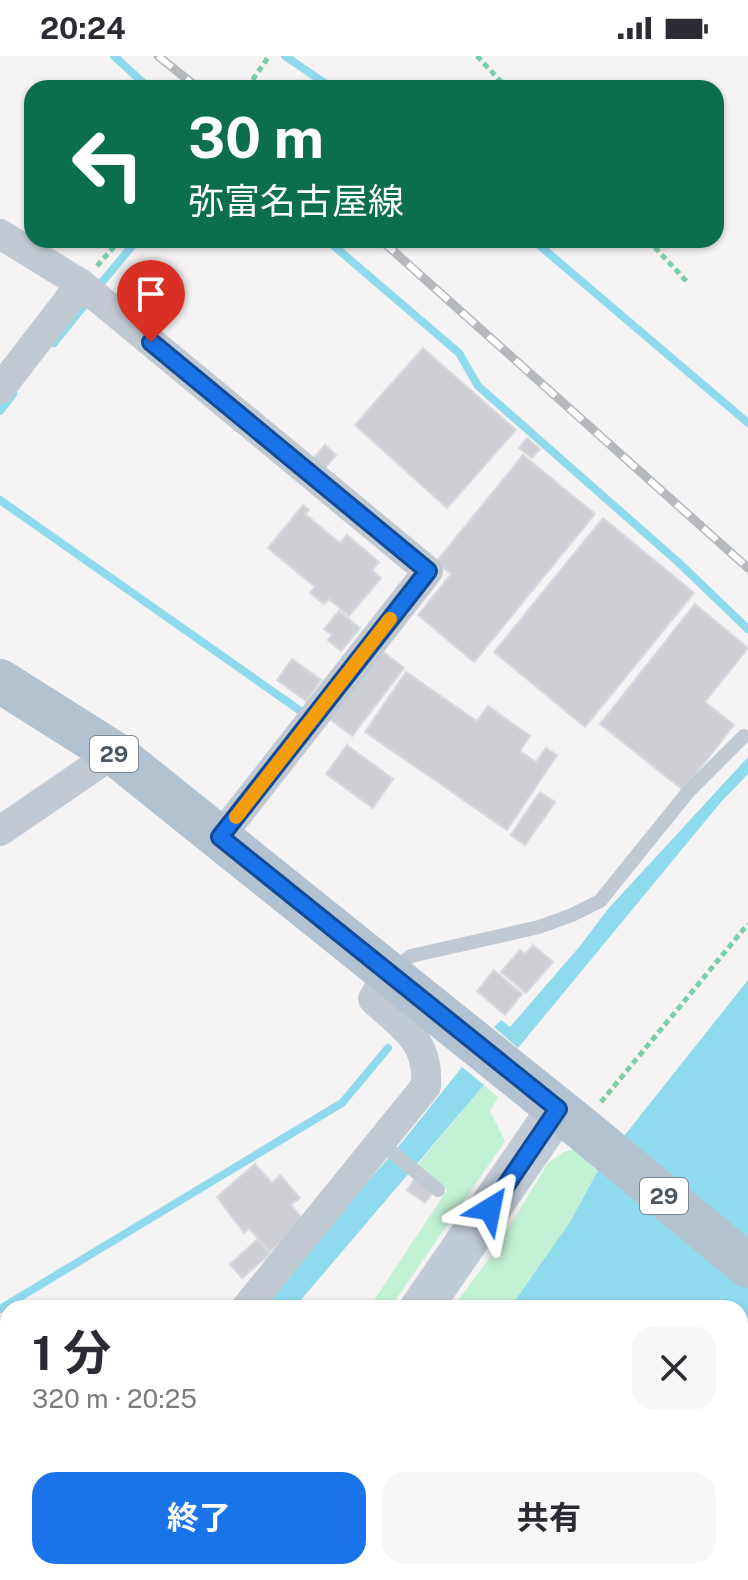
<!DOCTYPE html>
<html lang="ja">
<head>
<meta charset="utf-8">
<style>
  body { margin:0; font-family:"Public Sans","Noto Sans JP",sans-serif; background:#f7f7f7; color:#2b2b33; height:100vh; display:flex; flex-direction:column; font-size:30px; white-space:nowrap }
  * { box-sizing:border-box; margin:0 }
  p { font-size:26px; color:#7c7c81 }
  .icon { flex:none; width:44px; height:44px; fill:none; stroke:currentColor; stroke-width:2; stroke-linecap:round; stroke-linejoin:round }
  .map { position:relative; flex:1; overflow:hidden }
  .details { position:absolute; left:0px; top:1244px; width:748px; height:280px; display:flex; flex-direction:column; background:#fff; border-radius:24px 24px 0 0; box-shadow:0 2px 6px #0004 }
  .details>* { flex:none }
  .top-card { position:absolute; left:24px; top:24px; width:700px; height:168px; border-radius:24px; box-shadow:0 2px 6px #0004; background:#0b6e4f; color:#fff; overflow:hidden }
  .pin { position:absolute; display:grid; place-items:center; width:68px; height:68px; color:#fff; margin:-82px -34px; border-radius:50% 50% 50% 0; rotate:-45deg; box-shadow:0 0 8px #0007 }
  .pin .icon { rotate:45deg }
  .me { position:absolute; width:88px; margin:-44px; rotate:35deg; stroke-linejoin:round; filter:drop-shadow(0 0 6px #0008) }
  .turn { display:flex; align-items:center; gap:28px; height:168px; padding:0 32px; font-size:36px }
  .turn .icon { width:104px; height:104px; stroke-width:2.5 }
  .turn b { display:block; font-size:56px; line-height:68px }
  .round { display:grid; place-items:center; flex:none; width:84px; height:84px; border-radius:24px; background:#f7f7f7 }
  .summary { display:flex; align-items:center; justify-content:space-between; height:136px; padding:0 32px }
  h1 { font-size:48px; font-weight:700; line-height:60px }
  .button { display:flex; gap:16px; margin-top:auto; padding:16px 32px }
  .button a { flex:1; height:92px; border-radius:24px; background:#1a73e8; color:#fff; font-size:32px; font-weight:700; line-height:92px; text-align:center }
  .button a+a { background:#f7f7f7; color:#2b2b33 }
  .status { display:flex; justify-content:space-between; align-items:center; height:56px; padding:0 40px; background:#fff; direction:ltr }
  .status svg { height:22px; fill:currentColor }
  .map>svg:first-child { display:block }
  .green { fill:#c3f1d5 }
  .water { fill:#90daee }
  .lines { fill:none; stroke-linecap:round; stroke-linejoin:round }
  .stream { stroke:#90daee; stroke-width:8 }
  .building { fill:#cdcfd5; stroke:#d7d9de; stroke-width:2 }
  .path { stroke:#7ad0a6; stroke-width:5; stroke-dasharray:6 4; stroke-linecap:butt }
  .lane { stroke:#c1cad2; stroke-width:14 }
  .street { stroke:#c1cad2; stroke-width:30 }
  .secondary { stroke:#c1cbd6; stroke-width:42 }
  .primary { stroke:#b3c2d1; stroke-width:44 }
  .rail-casing { stroke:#b5b8bd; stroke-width:9 }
  .rail { stroke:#fff; stroke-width:6; stroke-dasharray:18; stroke-linecap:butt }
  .route-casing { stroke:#114b97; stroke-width:20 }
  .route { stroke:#1a73e8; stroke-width:14 }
  .slow { stroke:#f59e0b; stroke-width:14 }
  .labels { text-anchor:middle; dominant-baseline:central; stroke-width:6; stroke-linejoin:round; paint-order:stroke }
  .shield { fill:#fff; stroke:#808990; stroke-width:2 }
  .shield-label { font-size:22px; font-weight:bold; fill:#4a5661 }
</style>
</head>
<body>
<div class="status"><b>20:24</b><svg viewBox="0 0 49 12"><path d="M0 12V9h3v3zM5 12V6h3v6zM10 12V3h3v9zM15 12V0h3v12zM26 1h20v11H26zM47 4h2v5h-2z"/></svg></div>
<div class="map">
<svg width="748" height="1524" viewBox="0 0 748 1524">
  <rect width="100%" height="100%" fill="#f5f3f3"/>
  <g class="green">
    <polygon points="484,1029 498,1041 490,1055 505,1085 390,1252 369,1252 447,1134 418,1108"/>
    <polygon points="579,1092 601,1109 570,1166 519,1241 510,1252 452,1252 492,1199 548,1107 564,1096"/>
  </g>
  <g class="water">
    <polygon points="748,701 748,718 721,746 518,992 494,971 501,964 510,971 580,890 608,853"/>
    <polygon points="748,924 748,1486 740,1496 740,1252 510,1252 570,1166 601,1109"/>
    <polygon points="462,1011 484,1029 294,1252 257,1252 399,1090"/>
    <polygon points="291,1516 723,1516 716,1524 285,1524"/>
  </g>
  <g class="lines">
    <g class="stream">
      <polyline points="114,0 149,32"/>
      <polyline points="285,0 332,32"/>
      <polyline points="327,184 459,297 478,330 678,506 748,573"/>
      <polyline points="533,184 748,367"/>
      <polyline points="98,231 137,184"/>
      <polyline points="54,287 86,247"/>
      <polyline points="0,355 13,338"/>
      <polyline points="0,444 302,656"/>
      <polyline points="0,1253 342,1047 388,992"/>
    </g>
  </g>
  <g class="building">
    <polygon points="423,292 516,374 447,452 355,369"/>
    <polygon points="527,382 540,393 532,402 519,392"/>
    <polygon points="325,389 336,399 323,414 312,404"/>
    <polygon points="523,399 595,458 474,606 418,559 451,518 436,506"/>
    <polygon points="303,449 309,454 305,458 340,487 347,479 379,506 372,514 381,522 349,560 329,543 324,548 310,537 315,531 268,492"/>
    <polygon points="603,462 694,537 585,671 494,596"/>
    <polygon points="695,548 748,592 705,646 734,669 683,734 600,668"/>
    <polygon points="339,555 360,572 341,595 328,584 332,579 324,573"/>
    <polygon points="381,594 404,612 352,680 329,662"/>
    <polygon points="292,603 321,624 306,645 277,624"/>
    <polygon points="406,616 477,665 488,650 530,680 520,695 536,706 546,692 557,699 507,774 365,676"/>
    <polygon points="347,689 393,723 373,752 326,718"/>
    <polygon points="540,736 555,746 525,789 511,779"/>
    <polygon points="533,889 553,906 526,937 501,916 520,894 525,898"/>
    <polygon points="494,914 522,938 505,959 477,935"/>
    <polygon points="255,1108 272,1127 280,1119 300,1142 291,1149 305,1166 269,1196 249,1172 244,1177 217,1141"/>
    <polygon points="415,1122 433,1136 425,1147 407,1134"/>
    <polygon points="258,1183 270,1198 242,1222 230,1208"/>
    <polygon points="101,1516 158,1516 151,1524 94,1524"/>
  </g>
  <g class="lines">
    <g class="path">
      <polyline points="477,0 507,32"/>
      <polyline points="247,32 269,0"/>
      <polyline points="648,184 689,228"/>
      <polyline points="97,210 120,184"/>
      <polyline points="601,1046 748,868"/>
    </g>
    <g class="lane">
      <polyline points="391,916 411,900 539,871 572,859 600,845 688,736 744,680"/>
      <polyline points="382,1088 438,1134"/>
    </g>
    <g class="street">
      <polyline points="0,178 81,228 428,515 220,781"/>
      <polyline points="0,333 81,228"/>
      <polyline points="0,775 114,697"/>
      <path d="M 246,1252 L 426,1030 C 429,984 404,972 373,943 L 388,918"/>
      <polyline points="0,1506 8,1498"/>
    </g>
    <g class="secondary">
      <polyline points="421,1252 558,1053"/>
      <polyline points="211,1524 218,1516"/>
    </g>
    <polyline class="primary" points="0,625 114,697 580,1071 748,1210"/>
    <defs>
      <g id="rail">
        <polyline points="158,0 198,32"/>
        <polyline points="381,184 748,512"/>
      </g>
    </defs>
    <use href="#rail" class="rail-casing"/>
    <use href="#rail" class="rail"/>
  </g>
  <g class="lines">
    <defs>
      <polyline id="route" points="151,286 428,515 220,781 558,1053 490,1153"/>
    </defs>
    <use href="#route" class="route-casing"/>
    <use href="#route" class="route"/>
    <polyline class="slow" points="236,761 390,563"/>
  </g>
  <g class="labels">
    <g class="shield">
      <rect x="90" y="680" width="48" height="36" rx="6"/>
      <rect x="640" y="1122" width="48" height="36" rx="6"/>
    </g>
    <g class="shield-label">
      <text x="114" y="698">29</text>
      <text x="664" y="1140">29</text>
    </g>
  </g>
</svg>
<div class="pin" style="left:151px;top:286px;background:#d93025"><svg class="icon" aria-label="arrive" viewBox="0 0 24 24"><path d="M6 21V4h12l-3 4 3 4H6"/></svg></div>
<svg class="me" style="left:490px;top:1153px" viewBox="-20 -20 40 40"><path d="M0-17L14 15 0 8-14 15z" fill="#1a73e8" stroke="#fff" stroke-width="4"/></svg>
<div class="top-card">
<div class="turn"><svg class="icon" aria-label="left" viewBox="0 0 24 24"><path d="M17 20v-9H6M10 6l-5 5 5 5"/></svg><div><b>30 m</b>弥富名古屋線</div></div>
</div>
<section class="details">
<div class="summary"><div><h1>1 分</h1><p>320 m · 20:25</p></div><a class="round"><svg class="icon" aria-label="close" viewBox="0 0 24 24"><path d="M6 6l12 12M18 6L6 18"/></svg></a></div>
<div class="button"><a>終了</a><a>共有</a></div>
</section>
</div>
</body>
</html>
